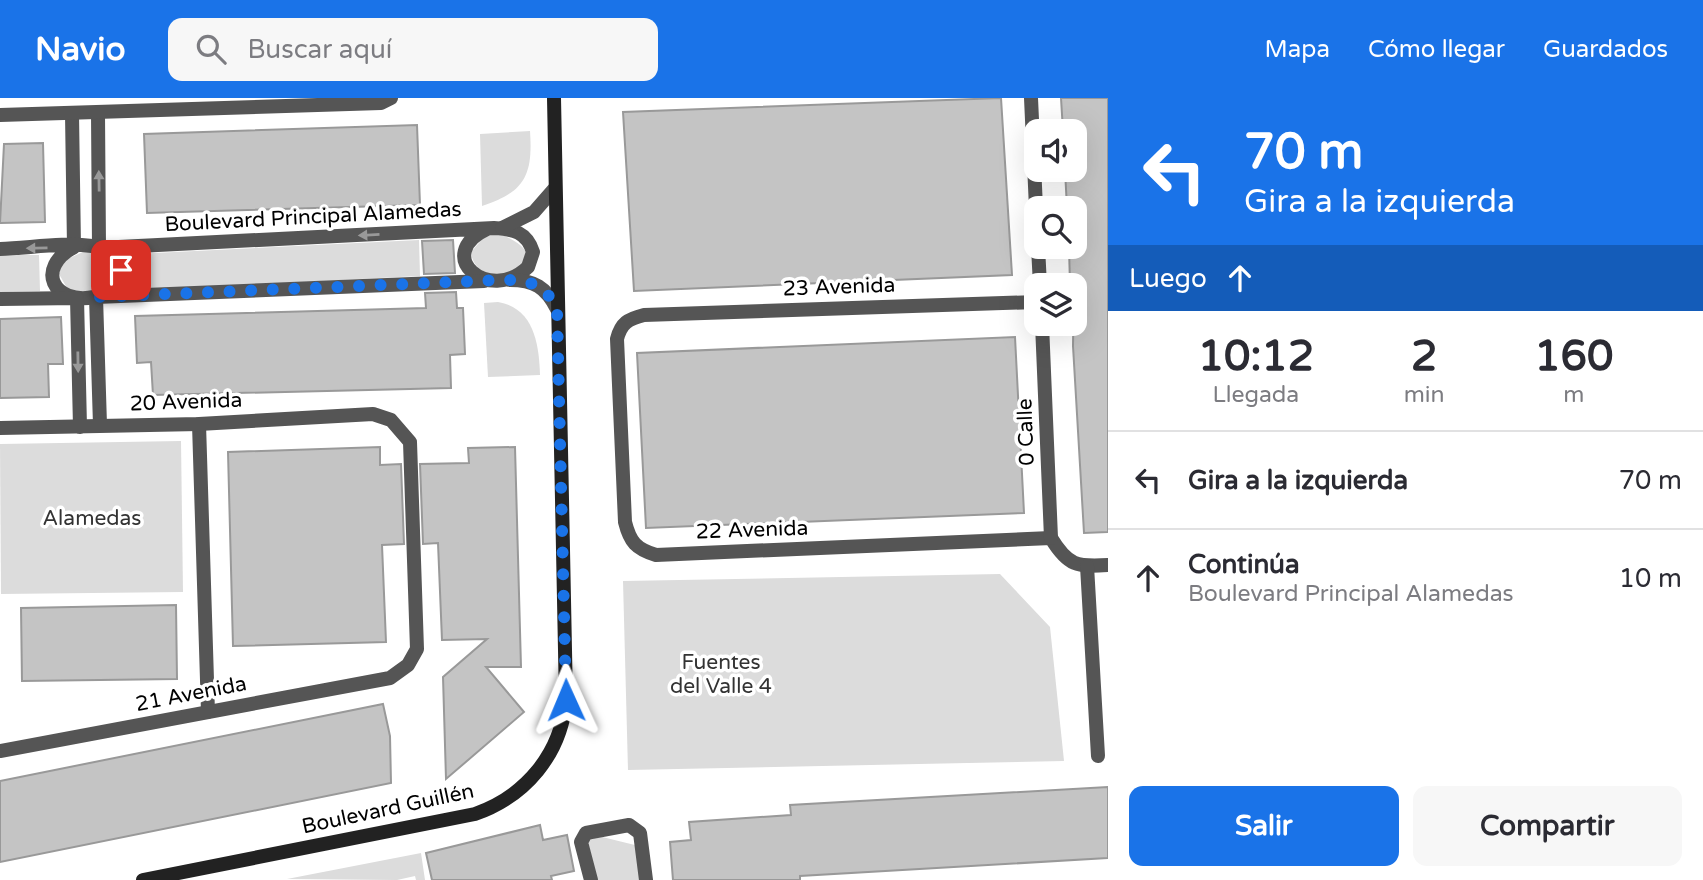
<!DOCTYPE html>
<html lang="es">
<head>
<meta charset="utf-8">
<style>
  body { margin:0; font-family:"Varela Round",sans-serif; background:#f7f7f7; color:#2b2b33; height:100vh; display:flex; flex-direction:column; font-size:26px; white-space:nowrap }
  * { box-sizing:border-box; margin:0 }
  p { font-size:23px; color:#7c7c81 }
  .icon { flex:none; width:38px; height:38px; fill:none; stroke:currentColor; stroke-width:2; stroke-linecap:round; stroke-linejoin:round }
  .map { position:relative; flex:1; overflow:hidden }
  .side { display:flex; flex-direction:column; background:#fff; width:595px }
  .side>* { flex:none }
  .guide { background:#1a73e8; color:#fff; overflow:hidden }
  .controls { position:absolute; left:1024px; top:21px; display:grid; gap:14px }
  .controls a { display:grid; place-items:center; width:63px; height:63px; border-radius:14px; background:#fff; box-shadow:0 7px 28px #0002; font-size:35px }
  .pin { position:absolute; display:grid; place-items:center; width:60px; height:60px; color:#fff; margin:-30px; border-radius:14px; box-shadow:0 4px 10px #0006 }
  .me { position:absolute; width:77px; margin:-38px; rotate:359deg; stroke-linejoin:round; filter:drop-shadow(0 0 5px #0008) }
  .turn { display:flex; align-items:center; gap:24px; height:147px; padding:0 21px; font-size:32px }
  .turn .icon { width:91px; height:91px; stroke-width:2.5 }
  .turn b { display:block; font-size:49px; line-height:60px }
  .then { display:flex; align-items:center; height:66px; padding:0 21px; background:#0003; gap:14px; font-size:26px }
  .eta { display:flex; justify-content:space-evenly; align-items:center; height:119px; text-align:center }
  .eta b { font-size:42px; font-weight:800; line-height:49px }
  .button { display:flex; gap:14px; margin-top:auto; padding:14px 21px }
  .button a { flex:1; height:80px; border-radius:14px; background:#1a73e8; color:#fff; font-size:28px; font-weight:800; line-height:80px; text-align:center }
  .button a+a { background:#f7f7f7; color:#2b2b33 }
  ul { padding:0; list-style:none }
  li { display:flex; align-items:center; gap:21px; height:98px; padding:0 21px; border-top:2px solid #e1e1e2 }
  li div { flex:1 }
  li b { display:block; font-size:26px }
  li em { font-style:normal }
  header { display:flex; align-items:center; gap:42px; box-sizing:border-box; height:98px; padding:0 35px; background:#1a73e8; color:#fff }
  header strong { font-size:33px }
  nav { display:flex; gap:38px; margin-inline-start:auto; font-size:24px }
  .search { width:490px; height:63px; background:#f7f7f7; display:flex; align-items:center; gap:18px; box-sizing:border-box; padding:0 24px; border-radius:14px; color:#7c7c81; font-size:26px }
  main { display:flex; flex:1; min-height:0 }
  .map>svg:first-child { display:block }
  .green { fill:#dcdcdc }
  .building { fill:#c4c4c4; stroke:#999; stroke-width:2 }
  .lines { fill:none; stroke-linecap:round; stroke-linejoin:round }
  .street { stroke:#555; stroke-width:14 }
  .secondary { stroke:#222; stroke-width:14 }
  .oneway { fill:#999 }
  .route { stroke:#1a73e8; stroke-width:12; stroke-dasharray:0 21.6 }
  .labels { text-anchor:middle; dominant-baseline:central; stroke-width:7; stroke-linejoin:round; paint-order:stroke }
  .street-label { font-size:21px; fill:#000; stroke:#fff }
  .park-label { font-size:21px; fill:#333; stroke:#fff }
</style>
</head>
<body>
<header>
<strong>Navio</strong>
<div class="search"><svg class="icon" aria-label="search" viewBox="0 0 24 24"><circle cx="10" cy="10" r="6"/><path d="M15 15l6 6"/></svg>Buscar aquí</div>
<nav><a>Mapa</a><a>Cómo llegar</a><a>Guardados</a></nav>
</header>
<main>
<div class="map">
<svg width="1108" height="782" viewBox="0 0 1108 782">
  <rect width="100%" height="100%" fill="#fff"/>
  <g class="green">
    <path d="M 530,33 C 533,77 525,94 482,108 L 480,36 Z"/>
    <path d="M 497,135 C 509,139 541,154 520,169 C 514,173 505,176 499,179 C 484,174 473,171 471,154 L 485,138 Z"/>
    <polygon points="419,142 420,178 136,192 134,156"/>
    <polygon points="85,153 102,158 113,170 110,186 81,197 67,190 59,176 63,163"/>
    <polygon points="0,157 39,157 40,193 0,194"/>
    <path d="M 498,204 C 534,210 539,246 540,277 L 488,279 L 484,205 Z"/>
    <polygon points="181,343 183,494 1,496 0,346"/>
    <polygon points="1000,476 1050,529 1064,663 628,672 623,483"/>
    <polygon points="586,735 643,749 646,782 597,782"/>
    <polygon points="421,755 425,782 416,782 415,778 397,782 287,781"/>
  </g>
  <g class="building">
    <polygon points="1001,0 1012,177 634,193 623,14"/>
    <polygon points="1061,0 1108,0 1108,434 1084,435 1073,248 1074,187 1070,187 1069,149 1074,149 1074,110 1067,110 1065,72 1074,72 1074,33 1063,33"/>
    <polygon points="417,27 420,107 147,115 144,36"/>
    <polygon points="43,45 45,124 0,125 4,46"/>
    <polygon points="453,142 455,175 424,176 422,143"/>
    <polygon points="456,194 457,210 463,210 465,256 450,257 451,290 153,297 151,264 137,265 135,218 426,210 425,195"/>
    <polygon points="61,219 63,266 48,266 49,299 0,300 0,221"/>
    <polygon points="1015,239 1024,415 646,430 637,255"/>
    <polygon points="380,349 380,367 401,366 404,446 382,447 386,544 233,548 228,354"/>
    <polygon points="515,349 521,569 486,569 524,614 446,681 443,579 487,541 442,542 438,445 423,446 420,366 469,365 468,350"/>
    <polygon points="176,507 177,581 22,583 21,510"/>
    <polygon points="383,606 390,638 391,685 0,764 0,683"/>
    <polygon points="1108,689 1108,760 800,778 800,782 673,782 670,744 691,742 689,724 791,717 790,707"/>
    <polygon points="540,727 543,742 567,737 574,773 551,778 552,782 432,782 426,755"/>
  </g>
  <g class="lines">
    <g class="street">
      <polyline points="1031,0 1036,110"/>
      <polyline points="72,16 74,149"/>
      <path d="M 98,16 L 99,150 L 494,130 C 513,131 527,134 533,154 L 528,169 C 489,207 432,157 487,131"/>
      <polyline points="0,17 381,5 391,0"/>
      <polyline points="502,130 534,114 555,90"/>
      <polyline points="1038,149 1040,187"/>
      <path d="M 0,151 C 30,150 63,144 92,148 C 127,153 128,193 94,199 C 53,207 35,170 74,149"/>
      <path d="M 510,182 C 534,182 546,189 557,211"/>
      <polyline points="0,201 77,200 80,329"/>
      <path d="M 1036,204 L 644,217 C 628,221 621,225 617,241 L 625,424 C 630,444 636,451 656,457 L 1051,440 C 1068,468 1077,469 1108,467"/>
      <polyline points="1042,226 1051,440"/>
      <polyline points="199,326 208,614"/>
      <polyline points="100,327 96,199 484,183"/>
      <polyline points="0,330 199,326 373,316 391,322 410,344 417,551 408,567 390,580 0,653"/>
      <polyline points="1087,468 1098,658"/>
      <polyline points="591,782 581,744 586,735 629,727 640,735 646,782"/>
    </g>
    <path class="secondary" d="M 143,782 L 475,716 C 526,698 561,656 566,602 L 554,0"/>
  </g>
  <defs><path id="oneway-solid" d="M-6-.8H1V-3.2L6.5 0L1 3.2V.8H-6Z" transform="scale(1.75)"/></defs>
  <g class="oneway">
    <use href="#oneway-solid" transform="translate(99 83) rotate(-91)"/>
    <use href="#oneway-solid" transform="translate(369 137) rotate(177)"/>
    <use href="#oneway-solid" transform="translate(37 150) rotate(179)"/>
    <use href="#oneway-solid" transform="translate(78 264) rotate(89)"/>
  </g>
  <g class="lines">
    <path class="route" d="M 121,172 L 116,187 L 96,199 L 502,182 C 529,182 544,185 557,211 L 566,602"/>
  </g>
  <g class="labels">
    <g class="street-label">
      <text transform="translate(313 119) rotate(-3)">Boulevard Principal Alamedas</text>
      <text transform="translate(839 189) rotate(-2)">23 Avenida</text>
      <text transform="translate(186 304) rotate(-2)">20 Avenida</text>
      <text transform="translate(1026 334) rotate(-92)">0 Calle</text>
      <text transform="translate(752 432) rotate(-2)">22 Avenida</text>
      <text transform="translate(191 596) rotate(-11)">21 Avenida</text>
      <text transform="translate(388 711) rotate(-12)">Boulevard Guillén</text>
    </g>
    <g class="park-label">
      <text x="92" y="420">Alamedas</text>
      <text x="721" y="564">Fuentes<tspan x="721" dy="24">del Valle 4</tspan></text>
    </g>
  </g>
</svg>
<div class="controls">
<a><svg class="icon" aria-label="sound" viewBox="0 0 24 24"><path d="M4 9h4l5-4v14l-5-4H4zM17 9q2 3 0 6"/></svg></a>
<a><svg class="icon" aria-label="search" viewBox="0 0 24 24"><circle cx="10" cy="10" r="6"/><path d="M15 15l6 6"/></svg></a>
<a><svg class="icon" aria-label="layers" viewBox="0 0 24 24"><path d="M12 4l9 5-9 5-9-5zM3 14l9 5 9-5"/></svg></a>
</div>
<div class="pin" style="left:121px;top:172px;background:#d93025"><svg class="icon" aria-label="arrive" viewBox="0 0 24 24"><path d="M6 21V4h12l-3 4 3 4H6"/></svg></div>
<svg class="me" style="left:566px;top:602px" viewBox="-20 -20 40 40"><path d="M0-17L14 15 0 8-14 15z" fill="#1a73e8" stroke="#fff" stroke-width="4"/></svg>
</div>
<section class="side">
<div class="guide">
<div class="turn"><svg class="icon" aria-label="left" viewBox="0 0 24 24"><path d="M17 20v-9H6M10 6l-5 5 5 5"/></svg><div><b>70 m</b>Gira a la izquierda</div></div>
<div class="then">Luego<svg class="icon" aria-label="ahead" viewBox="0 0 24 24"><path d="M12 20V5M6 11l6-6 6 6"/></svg></div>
</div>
<div class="eta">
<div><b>10:12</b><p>Llegada</p></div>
<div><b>2</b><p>min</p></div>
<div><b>160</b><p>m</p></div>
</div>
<ul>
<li><svg class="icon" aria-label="left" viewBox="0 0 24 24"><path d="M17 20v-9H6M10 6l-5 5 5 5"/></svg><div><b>Gira a la izquierda</b></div><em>70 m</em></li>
<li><svg class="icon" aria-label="ahead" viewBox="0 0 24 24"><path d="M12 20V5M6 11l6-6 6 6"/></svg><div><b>Continúa</b><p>Boulevard Principal Alamedas</p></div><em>10 m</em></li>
</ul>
<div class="button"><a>Salir</a><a>Compartir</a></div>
</section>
</main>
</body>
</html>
